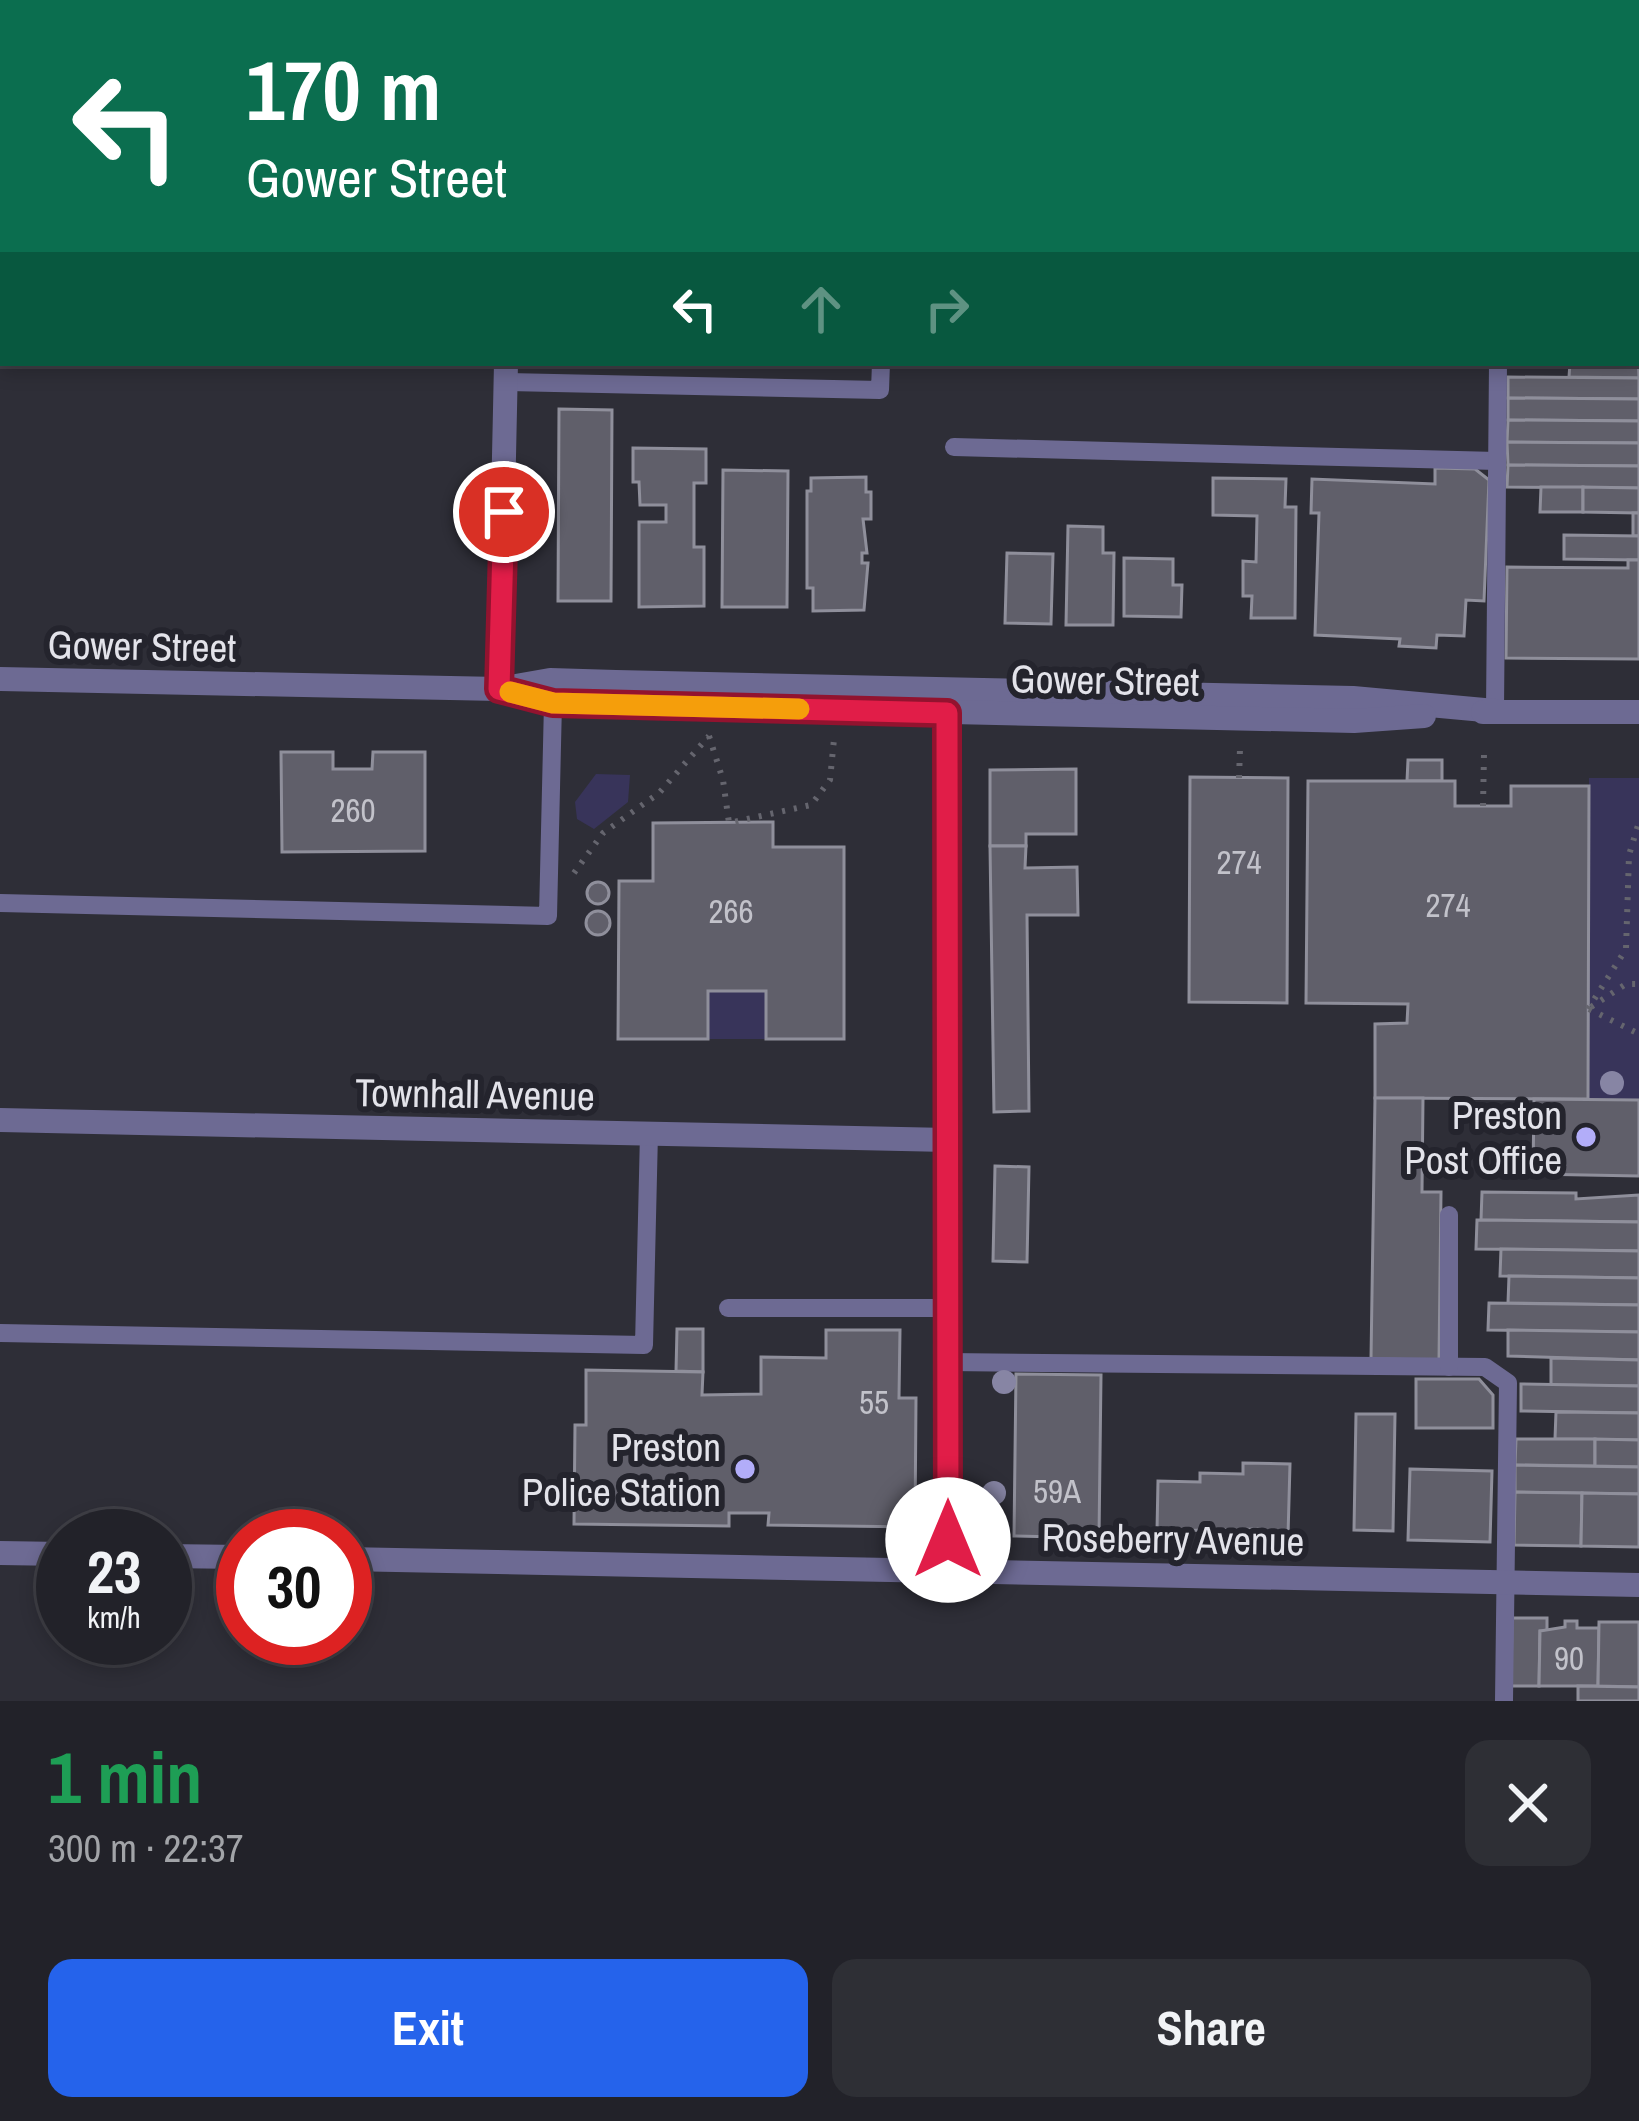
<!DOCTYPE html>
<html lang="en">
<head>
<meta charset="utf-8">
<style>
  body { margin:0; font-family:"Archivo Narrow",sans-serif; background:#2e2f35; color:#f1f3f6; height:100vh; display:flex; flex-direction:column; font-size:45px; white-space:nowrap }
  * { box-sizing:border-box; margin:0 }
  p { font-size:39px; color:#a2a4a8 }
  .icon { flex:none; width:66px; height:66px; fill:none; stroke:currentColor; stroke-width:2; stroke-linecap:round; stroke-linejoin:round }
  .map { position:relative; height:1701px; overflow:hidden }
  .details { display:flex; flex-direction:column; background:#222229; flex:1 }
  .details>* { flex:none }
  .banner { position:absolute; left:0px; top:0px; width:1641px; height:366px; box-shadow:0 6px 18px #0003,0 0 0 3px #3f3f46; background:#0b6e4f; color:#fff; overflow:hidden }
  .speed { position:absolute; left:36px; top:1509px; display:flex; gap:24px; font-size:60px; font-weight:700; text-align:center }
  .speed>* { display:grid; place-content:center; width:156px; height:156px; border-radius:50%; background:#222229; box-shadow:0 6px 18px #0003,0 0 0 3px #3f3f46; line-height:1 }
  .speed small { font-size:30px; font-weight:400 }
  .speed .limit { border:18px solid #d22; background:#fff; color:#111 }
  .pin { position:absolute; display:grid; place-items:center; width:102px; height:102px; color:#fff; margin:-51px; border:6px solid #fff; border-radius:50%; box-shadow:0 3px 12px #0007 }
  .me { position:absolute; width:132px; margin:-66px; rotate:0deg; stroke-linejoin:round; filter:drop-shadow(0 0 9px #0008) }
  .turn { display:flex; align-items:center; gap:42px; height:252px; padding:0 48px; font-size:54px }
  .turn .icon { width:156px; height:156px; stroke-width:2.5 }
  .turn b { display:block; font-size:84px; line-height:102px }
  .lanes { display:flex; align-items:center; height:114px; padding:0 48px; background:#0003; justify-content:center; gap:60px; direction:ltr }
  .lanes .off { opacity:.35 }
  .round { display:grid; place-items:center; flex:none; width:126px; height:126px; border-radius:24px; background:#2e2f35 }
  .head { display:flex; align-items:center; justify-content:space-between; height:204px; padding:0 48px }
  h1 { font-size:72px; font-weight:700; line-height:90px; color:#1e9e55 }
  .cta { display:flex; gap:24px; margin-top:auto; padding:24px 48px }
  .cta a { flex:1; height:138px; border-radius:24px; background:#2563eb; color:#fff; font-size:48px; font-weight:700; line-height:138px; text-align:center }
  .cta a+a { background:#2e2f35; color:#f1f3f6 }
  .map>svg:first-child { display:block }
  .green { fill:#38345a }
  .building { fill:#605f6a; stroke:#8f8f9b; stroke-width:3 }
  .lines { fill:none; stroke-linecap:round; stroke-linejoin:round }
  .path { stroke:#65656e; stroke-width:6; stroke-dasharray:3 9; stroke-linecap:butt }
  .service { stroke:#6d6a93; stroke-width:18 }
  .minor { stroke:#6d6a93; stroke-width:24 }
  .tertiary { stroke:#6d6a93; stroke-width:24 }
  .tree { fill:#8785a4 }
  .route-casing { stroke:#92132f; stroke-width:30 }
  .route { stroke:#e11d48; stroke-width:21 }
  .slow { stroke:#f59e0b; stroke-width:21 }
  .poi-dot { fill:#b2adf9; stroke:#24242d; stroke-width:4.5 }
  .labels { text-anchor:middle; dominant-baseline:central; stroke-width:12; stroke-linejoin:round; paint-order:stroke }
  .number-label { font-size:33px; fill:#c2c2ca }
  .street-label { font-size:39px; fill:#e3e3ea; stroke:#24242d }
  .poi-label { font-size:39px; fill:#e3e3ea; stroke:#24242d; text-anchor:end }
</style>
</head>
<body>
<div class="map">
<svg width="1639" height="1701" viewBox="0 0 1639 1701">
  <rect width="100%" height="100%" fill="#2e2e37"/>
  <g class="green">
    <polygon points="596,774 630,775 628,802 594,829 577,819 575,802"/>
    <polygon points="1589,778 1639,778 1639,1100 1588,1099"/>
    <rect x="708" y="991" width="58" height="48"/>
  </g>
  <g class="building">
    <polygon points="6,0 126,0 125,3"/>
    <rect x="331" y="0" width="56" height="3"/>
    <polygon points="1508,0 1639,0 1639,17 1638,3 1508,3"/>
    <polygon points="0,243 3,244 0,298"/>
    <polygon points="1638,353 1639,378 1569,377 1570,363 1638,363"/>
    <polygon points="658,363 826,363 826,366"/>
    <polygon points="1508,377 1639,378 1639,399 1508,398"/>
    <polygon points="1508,398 1639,399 1639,421 1508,420"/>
    <polygon points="559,409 612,410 611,601 558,601"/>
    <polygon points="1508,420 1639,421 1639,443 1507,442"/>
    <polygon points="1507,442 1639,443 1639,466 1508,465"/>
    <polygon points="633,448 706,449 706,483 694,483 694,547 704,547 704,606 639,607 639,522 666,522 666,505 640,505 639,482 633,482"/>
    <polygon points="1508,465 1639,466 1639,488 1507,487"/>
    <polygon points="1435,468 1475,469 1489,480 1484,601 1466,600 1464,636 1437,635 1436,648 1399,646 1400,639 1315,635 1319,513 1311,513 1312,479 1435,484"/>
    <polygon points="723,470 788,471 787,607 722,607"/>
    <polygon points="866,477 866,492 871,492 871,519 863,519 867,553 862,553 862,563 868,563 864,610 813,611 813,588 807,588 807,491 811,491 811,478"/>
    <polygon points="1213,478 1286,479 1285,507 1296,507 1295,618 1251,618 1252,596 1243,596 1243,561 1256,562 1257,516 1213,515"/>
    <polygon points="1541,487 1583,487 1583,512 1540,512"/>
    <polygon points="1583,487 1639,488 1639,513 1583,512"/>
    <rect x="1633" y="513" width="6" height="23"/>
    <polygon points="1068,526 1103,527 1103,553 1114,553 1113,625 1066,625"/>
    <polygon points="1564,535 1639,536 1639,560 1564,559"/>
    <polygon points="1007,553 1053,554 1051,624 1005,623"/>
    <polygon points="1124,558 1173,559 1173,585 1182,585 1181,617 1124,616"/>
    <polygon points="1628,560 1639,560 1639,659 1506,658 1507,567 1628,568"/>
    <polygon points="281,752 333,752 333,769 372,769 373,752 425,752 425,851 282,852"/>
    <polygon points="1408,760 1442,760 1442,781 1407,781"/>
    <polygon points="1076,769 1076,834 1026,834 1026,846 990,846 990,770"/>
    <polygon points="1190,777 1288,778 1287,1003 1189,1002"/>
    <polygon points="1308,781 1455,781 1455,806 1511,806 1511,786 1589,786 1588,1099 1375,1098 1375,1024 1407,1023 1408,1004 1306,1003"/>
    <polygon points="773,822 773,847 844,847 844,1039 766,1039 766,991 708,991 708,1039 618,1039 619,881 653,881 653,823"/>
    <polygon points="990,846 1026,846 1025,868 1077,867 1078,915 1027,915 1029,1111 994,1112"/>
    <circle cx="598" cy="893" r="11"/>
    <circle cx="598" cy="923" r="12"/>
    <polygon points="1375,1098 1423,1098 1422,1192 1441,1192 1439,1360 1371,1359"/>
    <polygon points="1534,1099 1639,1100 1639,1176 1533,1174"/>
    <polygon points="995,1166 1029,1167 1027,1262 993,1261"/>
    <polygon points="1482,1192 1576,1193 1576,1199 1639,1195 1639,1222 1481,1220"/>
    <polygon points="1477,1220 1639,1222 1639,1251 1476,1249"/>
    <polygon points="1501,1249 1639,1251 1639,1278 1500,1276"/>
    <polygon points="1509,1276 1639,1278 1639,1305 1508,1303"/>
    <polygon points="1489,1303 1639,1305 1639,1332 1488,1330"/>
    <polygon points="677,1329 703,1329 703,1372 676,1371"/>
    <polygon points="826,1330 900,1330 899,1398 916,1398 915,1527 768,1525 769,1513 729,1513 729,1526 574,1524 575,1425 586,1425 586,1370 703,1372 702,1395 761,1394 761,1357 826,1358"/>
    <polygon points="1508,1330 1639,1332 1639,1360 1508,1356"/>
    <polygon points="1551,1358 1639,1360 1639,1386 1551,1385"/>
    <polygon points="1016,1374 1101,1375 1099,1538 1014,1536"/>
    <polygon points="1416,1379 1479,1379 1493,1395 1493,1428 1416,1428"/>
    <polygon points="1521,1384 1639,1386 1639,1413 1521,1411"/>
    <polygon points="1556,1412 1639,1413 1639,1440 1555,1439"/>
    <polygon points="1356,1414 1395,1414 1393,1531 1354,1530"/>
    <polygon points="1516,1439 1595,1439 1595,1466 1515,1465"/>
    <polygon points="1595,1439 1639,1440 1639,1467 1595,1466"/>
    <polygon points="1243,1463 1290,1464 1288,1536 1260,1535 1260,1529 1157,1531 1158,1481 1200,1482 1200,1473 1243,1474"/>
    <polygon points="1515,1465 1639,1467 1639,1494 1515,1492"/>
    <polygon points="1410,1469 1492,1471 1490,1542 1408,1540"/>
    <polygon points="1515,1492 1582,1493 1581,1546 1514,1545"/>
    <polygon points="1582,1493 1639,1494 1639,1547 1581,1546"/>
    <polygon points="1512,1618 1547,1618 1547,1631 1540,1631 1539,1686 1511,1686"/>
    <polygon points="1565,1621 1577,1621 1577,1628 1599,1628 1598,1686 1539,1686 1540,1631 1565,1627"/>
    <polygon points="1599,1622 1639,1622 1639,1687 1598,1686"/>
    <polygon points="1578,1686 1639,1687 1639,1701 1578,1701"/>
  </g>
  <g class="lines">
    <g class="path">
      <polyline points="709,736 723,780 729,823 811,805 830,780 834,739"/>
      <polyline points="1239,778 1240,749"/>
      <polyline points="1483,806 1484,754"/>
      <polyline points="574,873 603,833 659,793 709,736"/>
      <polyline points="1591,1007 1626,984 1639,984"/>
      <polyline points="1588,1009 1626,949 1629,855 1639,822"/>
      <polyline points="1589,1009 1639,1034"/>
    </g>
    <g class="service">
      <polyline points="1433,0 1433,3"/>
      <polyline points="877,3 877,0"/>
      <polyline points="506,382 880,390 881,363"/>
      <polyline points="954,447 1497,461"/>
      <polyline points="1495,711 1498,363"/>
      <polyline points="0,903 548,916 553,703"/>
      <polyline points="728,1308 947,1308"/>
      <polyline points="0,1333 644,1345 649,1133"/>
      <polyline points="947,1362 1485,1367 1508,1383 1504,1701"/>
      <polyline points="1449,1367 1449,1215"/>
    </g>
    <g class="minor">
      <polyline points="508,3 508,0"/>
      <polyline points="1638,246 1639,246"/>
      <polyline points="499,689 506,363"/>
      <polyline points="947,691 948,1571"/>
      <polyline points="0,1120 948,1140"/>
      <polyline points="0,1553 63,1554"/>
      <polyline points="165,1556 243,1557"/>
      <polyline points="345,1559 1639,1585"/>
    </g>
    <g class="tertiary">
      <polyline points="0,679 499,689 550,680 616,682 1353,698 1495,711"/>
      <polyline points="507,691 553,703 1354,721 1424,716"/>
      <polyline points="1483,712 1639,712"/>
    </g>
  </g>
  <g class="tree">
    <circle cx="1612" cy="1083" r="12"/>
    <circle cx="1004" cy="1382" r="12"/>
    <circle cx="994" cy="1493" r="12"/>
  </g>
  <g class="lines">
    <defs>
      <polyline id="route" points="504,512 499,689 553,703 947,713 948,1540"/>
    </defs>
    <use href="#route" class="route-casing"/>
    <use href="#route" class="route"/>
    <polyline class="slow" points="510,692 553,703 799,709"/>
  </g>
  <g class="poi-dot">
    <circle cx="1586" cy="1137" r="12"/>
    <circle cx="745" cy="1469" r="12"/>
  </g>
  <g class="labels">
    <g class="number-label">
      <text x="353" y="810">260</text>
      <text x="1239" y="862">274</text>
      <text x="1448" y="905">274</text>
      <text x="731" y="911">266</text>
      <text x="874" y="1402">55</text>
      <text x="1057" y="1491">59A</text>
      <text x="1569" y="1658">90</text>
    </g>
    <g class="street-label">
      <text transform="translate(142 646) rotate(1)">Gower Street</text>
      <text transform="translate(1105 680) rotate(1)">Gower Street</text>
      <text transform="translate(475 1094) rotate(1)">Townhall Avenue</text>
      <text transform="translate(1173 1539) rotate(1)">Roseberry Avenue</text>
    </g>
    <g class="poi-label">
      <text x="1562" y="1115">Preston<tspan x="1562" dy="45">Post Office</tspan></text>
      <text x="721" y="1447">Preston<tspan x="721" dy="45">Police Station</tspan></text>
    </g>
  </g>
</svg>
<div class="speed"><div>23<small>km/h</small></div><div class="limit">30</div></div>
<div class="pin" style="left:504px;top:512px;background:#d93025"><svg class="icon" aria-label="arrive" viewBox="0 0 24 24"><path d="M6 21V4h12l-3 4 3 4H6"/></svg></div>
<svg class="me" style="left:948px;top:1540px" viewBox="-20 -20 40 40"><circle r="19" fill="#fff"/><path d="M0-13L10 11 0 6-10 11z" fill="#e11d48"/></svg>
<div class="banner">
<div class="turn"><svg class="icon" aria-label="left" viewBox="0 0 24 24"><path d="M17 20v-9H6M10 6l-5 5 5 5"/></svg><div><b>170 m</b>Gower Street</div></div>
<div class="lanes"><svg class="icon" aria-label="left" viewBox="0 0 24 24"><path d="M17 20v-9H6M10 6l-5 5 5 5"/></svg><svg class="icon off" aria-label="ahead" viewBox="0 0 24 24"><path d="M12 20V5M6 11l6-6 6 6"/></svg><svg class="icon off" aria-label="right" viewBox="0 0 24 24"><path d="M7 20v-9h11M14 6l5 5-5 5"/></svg></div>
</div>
</div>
<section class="details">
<div class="head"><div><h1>1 min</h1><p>300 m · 22:37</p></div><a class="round"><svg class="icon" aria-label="close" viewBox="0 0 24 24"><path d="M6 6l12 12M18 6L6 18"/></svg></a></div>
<div class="cta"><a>Exit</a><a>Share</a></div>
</section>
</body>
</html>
